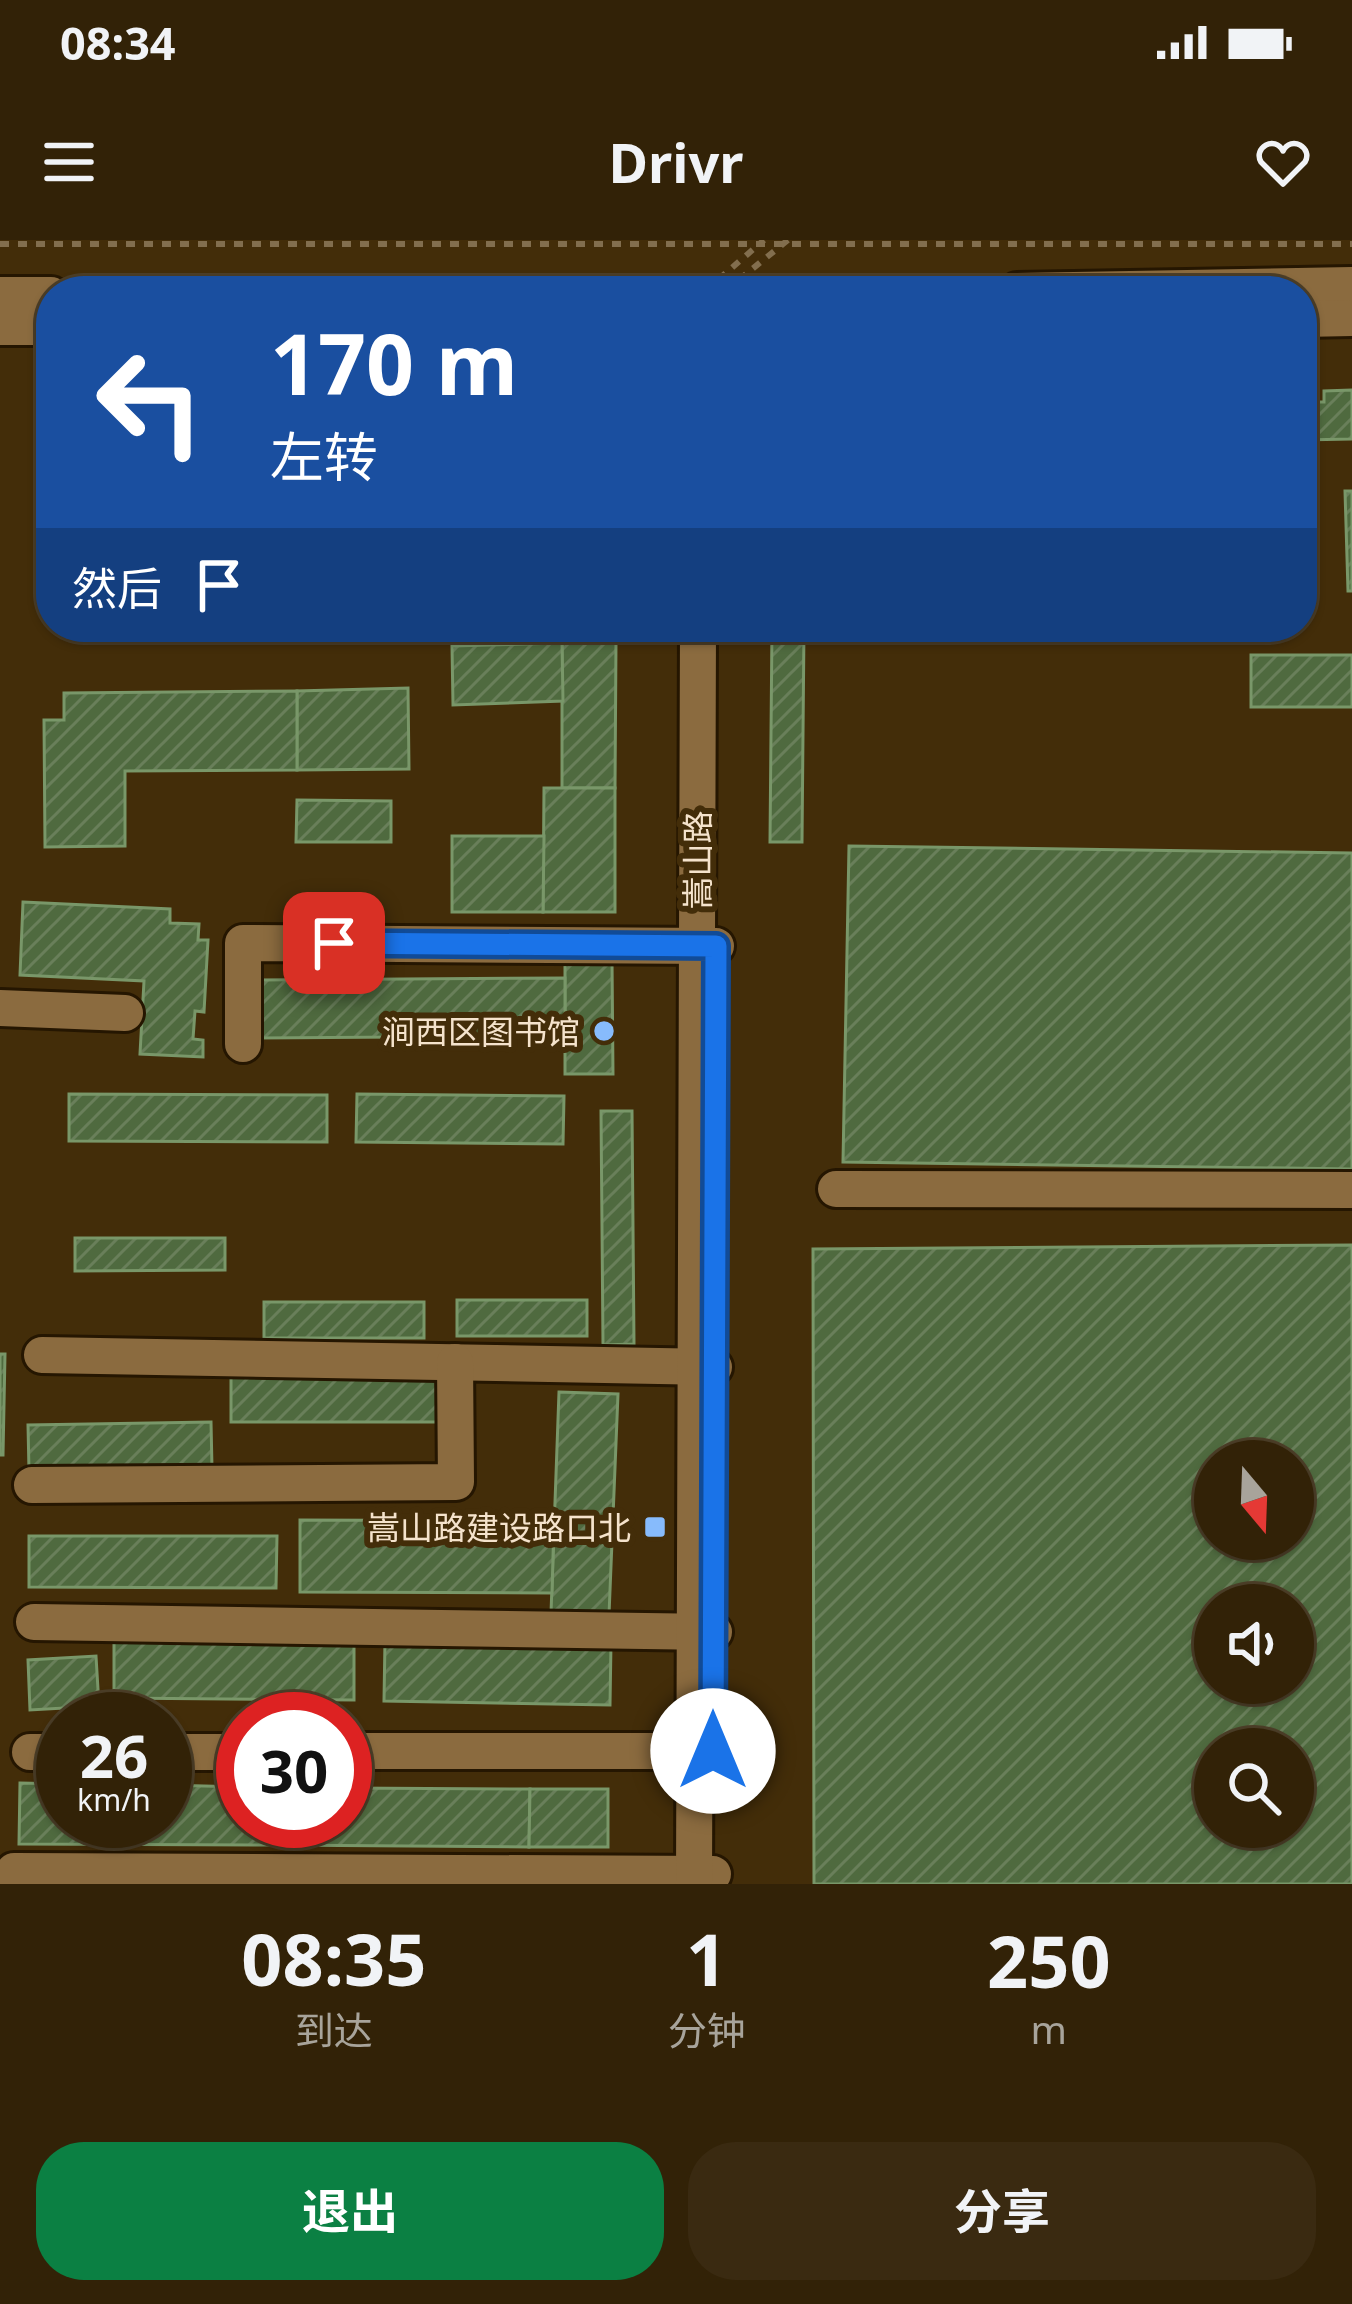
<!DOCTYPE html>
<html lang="zh">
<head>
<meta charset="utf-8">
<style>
  body { margin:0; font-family:"Noto Sans","Noto Sans SC",sans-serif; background:#3a2a11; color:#f1f3f6; height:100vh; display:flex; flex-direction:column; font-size:45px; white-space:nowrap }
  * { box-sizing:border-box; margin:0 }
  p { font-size:39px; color:#a8a49b }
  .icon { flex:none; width:66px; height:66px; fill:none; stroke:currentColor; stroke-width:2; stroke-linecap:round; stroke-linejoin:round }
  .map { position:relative; height:1644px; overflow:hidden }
  .side { display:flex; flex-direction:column; background:#322207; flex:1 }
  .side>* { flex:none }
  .hud { position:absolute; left:36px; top:36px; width:1281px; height:366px; border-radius:48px; box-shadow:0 3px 9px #0004,0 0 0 3px #4d3f28; background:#1a4fa0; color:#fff; overflow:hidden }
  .needle { width:78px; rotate:161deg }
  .controls { position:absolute; left:1194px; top:1200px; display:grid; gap:24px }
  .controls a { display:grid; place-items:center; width:120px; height:120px; border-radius:50%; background:#322207; box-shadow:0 3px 9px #0004,0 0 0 3px #4d3f28; font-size:60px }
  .speed { position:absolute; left:36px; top:1452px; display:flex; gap:24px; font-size:60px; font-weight:700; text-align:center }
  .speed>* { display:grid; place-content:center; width:156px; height:156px; border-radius:50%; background:#322207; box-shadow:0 3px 9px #0004,0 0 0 3px #4d3f28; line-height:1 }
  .speed small { font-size:30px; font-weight:400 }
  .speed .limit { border:18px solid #d22; background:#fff; color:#111 }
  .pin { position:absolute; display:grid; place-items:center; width:102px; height:102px; color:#fff; margin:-51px; border-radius:24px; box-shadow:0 6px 18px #0006 }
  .me { position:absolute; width:132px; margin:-66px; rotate:0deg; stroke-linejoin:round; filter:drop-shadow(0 0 9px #0008) }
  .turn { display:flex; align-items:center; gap:42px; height:252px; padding:0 36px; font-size:54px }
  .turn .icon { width:156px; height:156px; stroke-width:2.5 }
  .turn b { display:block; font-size:84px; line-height:102px }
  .then { display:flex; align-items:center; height:114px; padding:0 36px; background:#0003; gap:24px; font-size:45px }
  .eta { display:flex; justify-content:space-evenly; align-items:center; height:204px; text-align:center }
  .eta b { font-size:72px; font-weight:700; line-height:84px }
  .button { display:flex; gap:24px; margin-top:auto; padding:24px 36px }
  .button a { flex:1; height:138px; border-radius:48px; background:#0b8043; color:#fff; font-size:48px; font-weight:700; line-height:138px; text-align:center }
  .button a+a { background:#3a2a11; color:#f1f3f6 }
  .status { display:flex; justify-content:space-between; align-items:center; height:84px; padding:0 60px; background:#322207; direction:ltr }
  .status svg { height:33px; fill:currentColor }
  header { display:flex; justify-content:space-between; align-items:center; height:156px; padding:0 36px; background:#322207; font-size:54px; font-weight:700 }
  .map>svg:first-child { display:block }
  .building { fill:url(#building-hatch); stroke:#799769; stroke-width:3; fill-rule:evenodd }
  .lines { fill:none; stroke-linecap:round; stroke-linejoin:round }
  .minor-casing { stroke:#251601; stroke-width:42 }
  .path { stroke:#826e4e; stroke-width:6; stroke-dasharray:9 9; stroke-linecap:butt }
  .minor { stroke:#8b6b3f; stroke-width:36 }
  .route-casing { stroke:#114b97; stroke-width:30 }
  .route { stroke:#1a73e8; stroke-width:21 }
  .poi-dot { fill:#87bbfc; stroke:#432d09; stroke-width:4.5 }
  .labels { text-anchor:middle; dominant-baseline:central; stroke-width:12; stroke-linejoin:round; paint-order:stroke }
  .street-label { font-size:33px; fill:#f5e3cc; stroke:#432d09 }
  .poi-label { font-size:33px; fill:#f5e3cc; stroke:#432d09; text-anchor:end }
</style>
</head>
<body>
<div class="status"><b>08:34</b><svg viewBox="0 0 49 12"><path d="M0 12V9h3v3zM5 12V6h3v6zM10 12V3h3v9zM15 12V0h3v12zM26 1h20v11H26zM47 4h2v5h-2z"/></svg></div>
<header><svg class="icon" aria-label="menu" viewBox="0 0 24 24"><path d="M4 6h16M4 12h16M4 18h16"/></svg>Drivr<svg class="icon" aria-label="heart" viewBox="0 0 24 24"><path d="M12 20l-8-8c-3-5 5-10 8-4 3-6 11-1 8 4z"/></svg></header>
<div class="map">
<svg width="1352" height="1644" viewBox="0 0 1352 1644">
  <defs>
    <pattern id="building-hatch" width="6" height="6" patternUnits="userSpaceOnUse" patternTransform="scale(3)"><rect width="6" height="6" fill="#4f6a3f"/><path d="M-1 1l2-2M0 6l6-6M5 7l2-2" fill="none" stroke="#697f5a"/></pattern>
  </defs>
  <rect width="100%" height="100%" fill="#432d09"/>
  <g class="building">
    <polygon points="1352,150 1352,199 1302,200 1302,162 1324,162 1324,151"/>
    <polygon points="1345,251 1352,251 1352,351 1348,351"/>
    <polygon points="772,387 804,387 802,602 770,602"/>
    <polygon points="616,402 615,548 562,548 562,403"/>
    <polygon points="562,403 563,461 453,465 452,406"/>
    <rect x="1251" y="415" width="101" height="52"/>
    <polygon points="408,448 409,529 297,530 297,451"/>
    <polygon points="297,451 297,530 125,531 125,606 45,607 44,480 64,480 64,453"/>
    <polygon points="544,548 615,548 615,672 543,672"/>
    <polygon points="297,560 391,561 391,602 296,602"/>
    <polygon points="452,596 544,596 543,672 452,672"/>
    <polygon points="849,606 1352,613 1352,929 843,922"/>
    <polygon points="23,662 170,669 170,683 199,684 198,700 208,700 204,772 195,771 193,799 203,800 203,817 140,814 144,741 20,735"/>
    <polygon points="565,721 612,721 613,834 565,834"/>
    <polygon points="565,738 565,796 259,798 259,740"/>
    <polygon points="69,854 327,855 327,902 69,901"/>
    <polygon points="357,854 564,856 563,904 356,902"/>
    <polygon points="601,871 632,871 634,1104 603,1105"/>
    <polygon points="75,998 225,998 225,1030 75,1031"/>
    <path d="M 1352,1005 L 1352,1644 L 814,1644 L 813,1009 ZM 1215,1221 L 1293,1221 L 1293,1299 L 1215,1299 ZM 1215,1365 L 1293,1365 L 1293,1443 L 1215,1443 ZM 1215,1509 L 1293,1509 L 1293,1587 L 1215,1587 Z"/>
    <rect x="457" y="1060" width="130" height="36"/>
    <rect x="264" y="1062" width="160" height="36"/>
    <polygon points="0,1114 5,1114 3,1215 0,1215"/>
    <rect x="231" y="1134" width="211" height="48"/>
    <polygon points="559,1152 618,1154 609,1375 551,1373"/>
    <polygon points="211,1182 212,1228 29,1231 28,1185"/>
    <polygon points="300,1280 554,1281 552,1353 300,1352"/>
    <polygon points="29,1296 277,1296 276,1348 29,1347"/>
    <polygon points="114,1399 354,1401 354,1460 114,1458"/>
    <polygon points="385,1400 611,1403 610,1465 384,1461"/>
    <polygon points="96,1416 99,1466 30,1470 28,1420"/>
    <polygon points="20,1543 63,1544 63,1581 165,1581 165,1545 243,1547 243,1581 274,1581 274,1605 19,1604"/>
    <polygon points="345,1548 530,1549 529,1607 274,1605 274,1581 345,1581"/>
    <polygon points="530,1549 608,1549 608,1607 529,1607"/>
  </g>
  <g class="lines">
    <defs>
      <g id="minor">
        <polyline points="1017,51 1352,45"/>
        <polyline points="0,55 51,55"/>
        <polyline points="1302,79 1352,78"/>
        <polyline points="0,87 51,87"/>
        <polyline points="0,768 125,773"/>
        <polyline points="243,804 243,703 716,706"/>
        <polyline points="836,949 1352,950"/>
        <polyline points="42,1115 714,1127"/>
        <polyline points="32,1245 456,1242 455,1122"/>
        <polyline points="34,1382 714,1392"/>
        <polyline points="345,1511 713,1511"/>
        <polyline points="30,1512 63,1512"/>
        <polyline points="165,1512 243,1512"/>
        <polyline points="14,1644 14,1631 713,1634"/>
        <polyline points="694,1644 698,387"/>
      </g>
    </defs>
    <use href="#minor" class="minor-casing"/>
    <g class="path">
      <polyline points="0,4 1352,4"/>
      <polyline points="705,51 764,0"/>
      <polyline points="725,51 788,0"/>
    </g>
    <use href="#minor" class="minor"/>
  </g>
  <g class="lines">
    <defs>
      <polyline id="route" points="334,703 716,706 713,1511"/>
    </defs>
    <use href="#route" class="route-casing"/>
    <use href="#route" class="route"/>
  </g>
  <g class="poi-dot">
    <circle cx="604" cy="791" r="12"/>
    <rect x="643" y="1275" width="24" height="24" rx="6"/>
  </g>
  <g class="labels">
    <g class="street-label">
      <text transform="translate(697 620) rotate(-90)">嵩山路</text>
    </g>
    <g class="poi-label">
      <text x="580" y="791">涧西区图书馆</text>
      <text x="631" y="1287">嵩山路建设路口北</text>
    </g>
  </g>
</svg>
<div class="controls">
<a><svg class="needle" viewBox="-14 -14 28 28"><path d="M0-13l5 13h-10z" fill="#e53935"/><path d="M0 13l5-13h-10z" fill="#a8a49b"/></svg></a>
<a><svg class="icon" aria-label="sound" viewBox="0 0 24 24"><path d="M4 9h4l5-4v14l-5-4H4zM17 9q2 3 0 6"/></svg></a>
<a><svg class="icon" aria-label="search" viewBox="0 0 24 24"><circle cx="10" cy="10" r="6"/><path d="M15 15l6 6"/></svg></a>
</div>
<div class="speed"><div>26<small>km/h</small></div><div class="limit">30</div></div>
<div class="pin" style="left:334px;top:703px;background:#d93025"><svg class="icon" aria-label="arrive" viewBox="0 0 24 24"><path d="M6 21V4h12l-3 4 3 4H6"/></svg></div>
<svg class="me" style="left:713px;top:1511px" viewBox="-20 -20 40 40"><circle r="19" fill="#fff"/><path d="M0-13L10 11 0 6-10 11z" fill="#1a73e8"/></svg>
<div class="hud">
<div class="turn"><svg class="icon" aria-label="left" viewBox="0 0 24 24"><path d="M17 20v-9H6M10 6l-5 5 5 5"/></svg><div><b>170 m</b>左转</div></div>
<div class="then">然后<svg class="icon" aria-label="arrive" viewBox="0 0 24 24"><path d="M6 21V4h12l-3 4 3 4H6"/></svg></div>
</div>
</div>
<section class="side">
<div class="eta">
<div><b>08:35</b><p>到达</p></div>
<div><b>1</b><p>分钟</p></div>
<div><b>250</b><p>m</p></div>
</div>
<div class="button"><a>退出</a><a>分享</a></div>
</section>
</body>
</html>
